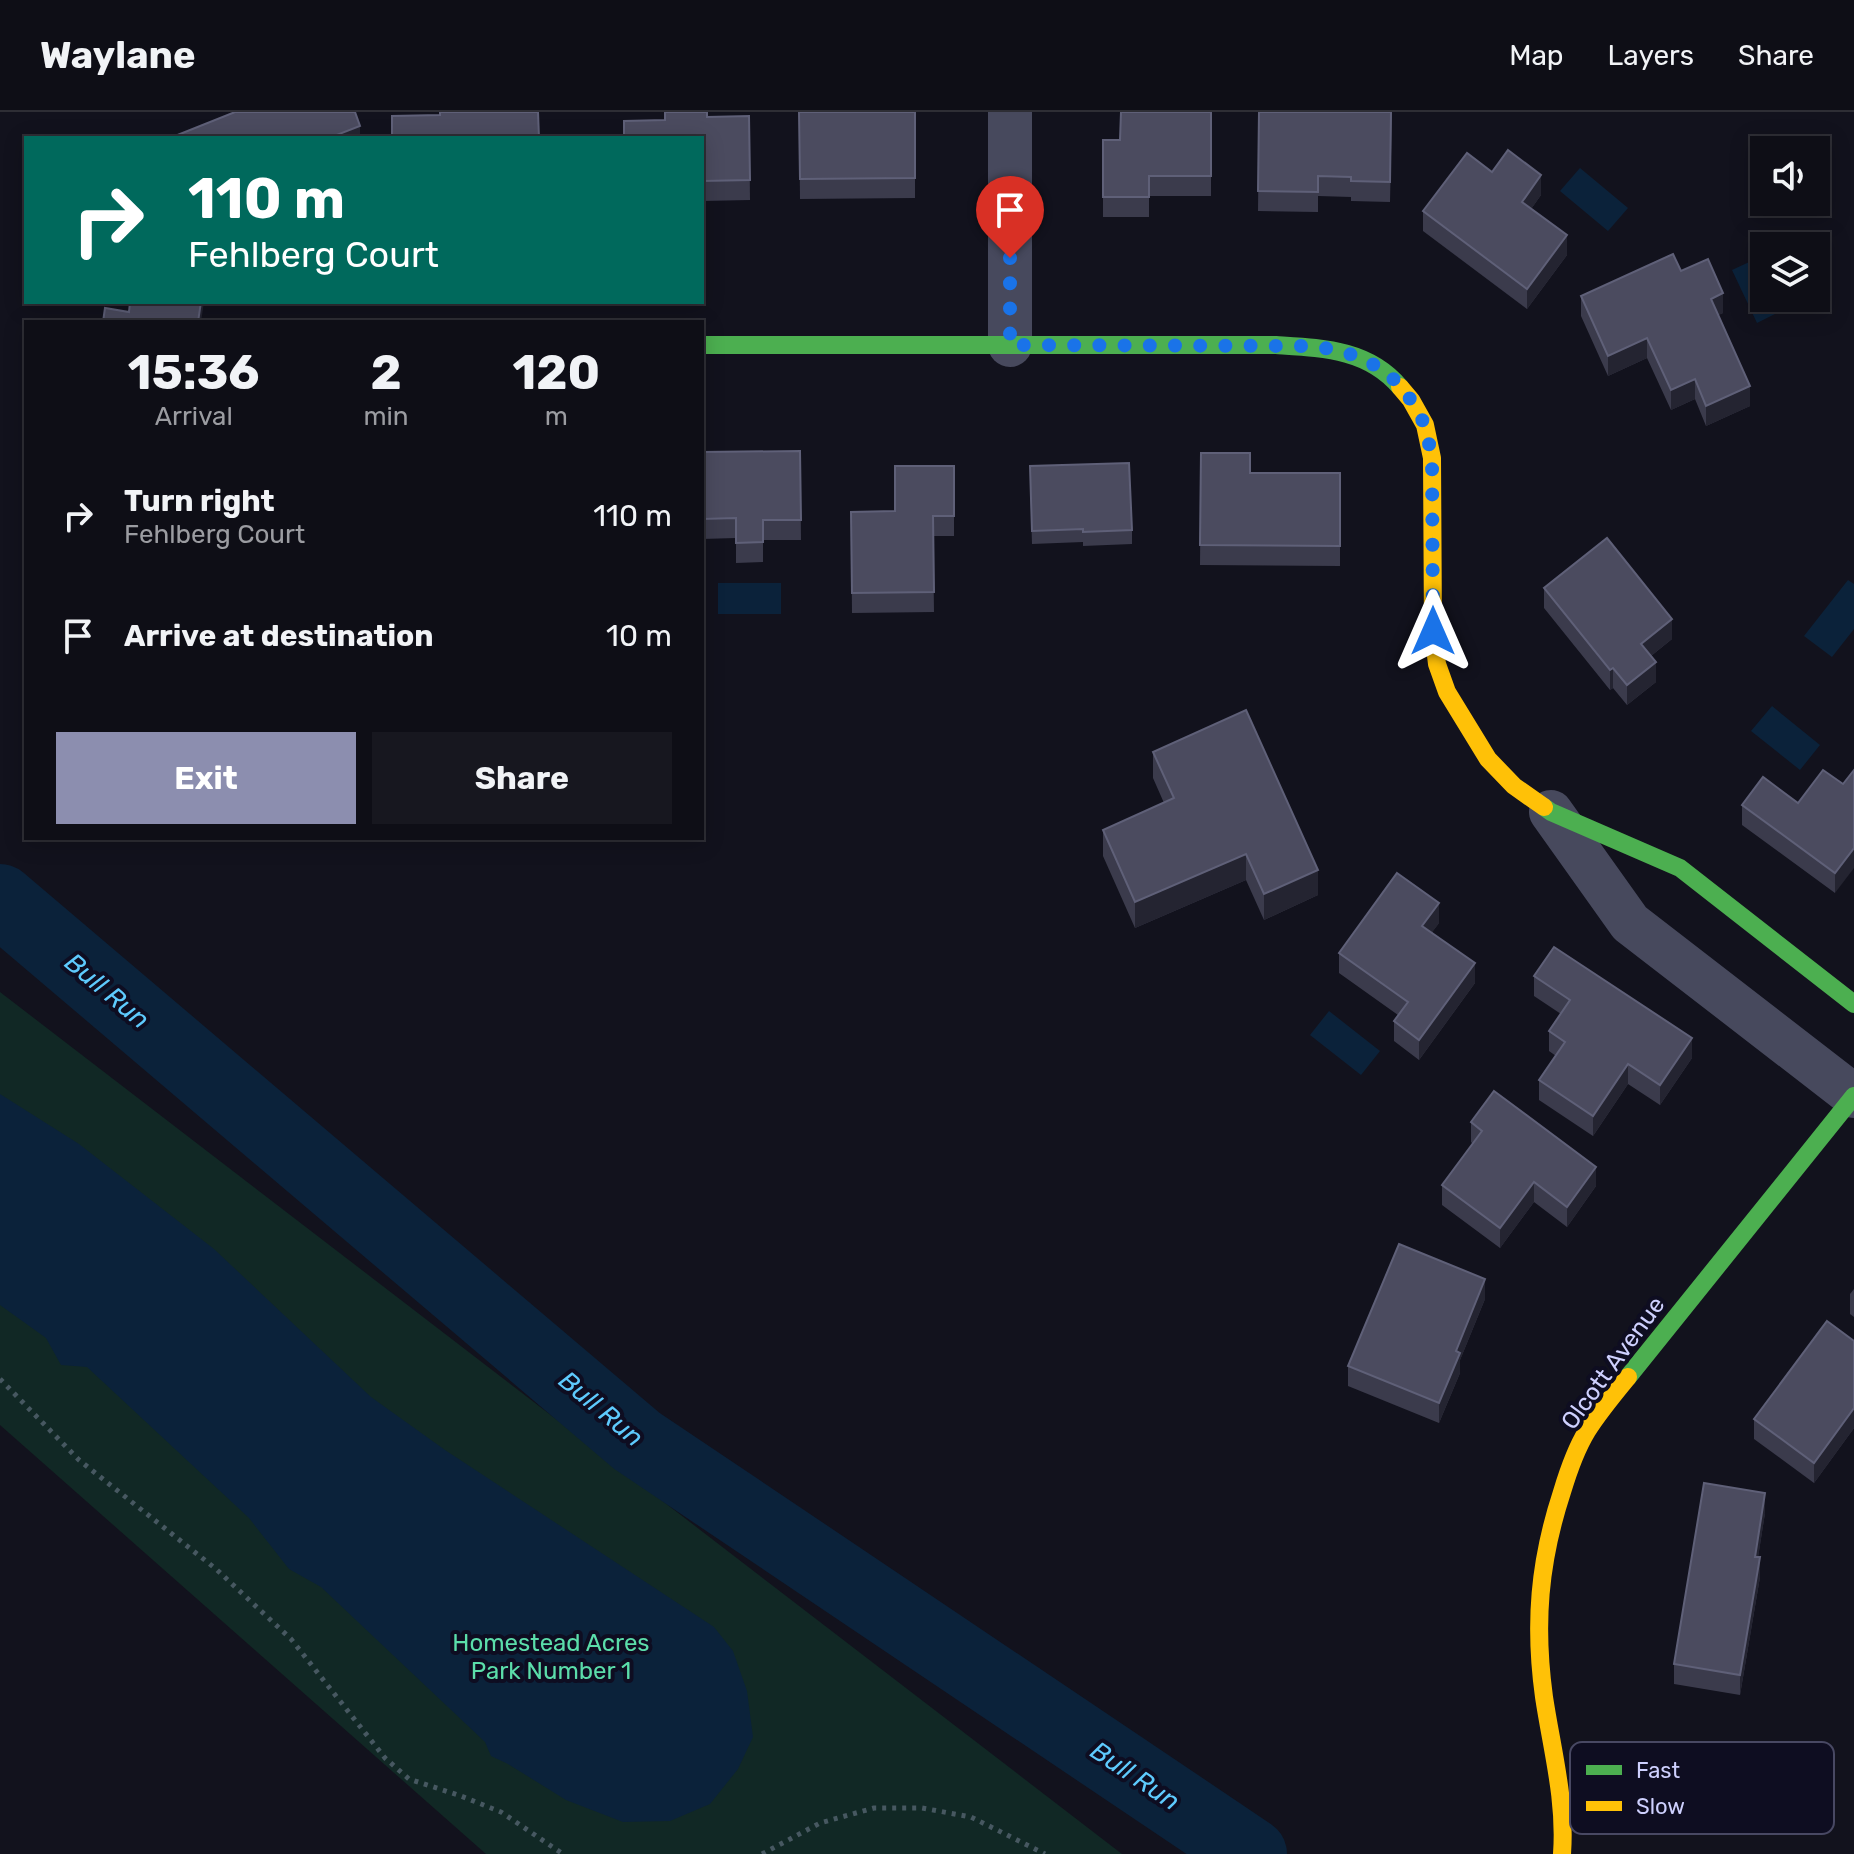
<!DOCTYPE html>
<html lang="en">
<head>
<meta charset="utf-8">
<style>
  body { margin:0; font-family:Rubik,sans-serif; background:#17171f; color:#f1f3f6; height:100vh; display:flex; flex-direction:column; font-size:30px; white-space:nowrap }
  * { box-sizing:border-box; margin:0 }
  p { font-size:26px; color:#9b9ca1 }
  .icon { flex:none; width:44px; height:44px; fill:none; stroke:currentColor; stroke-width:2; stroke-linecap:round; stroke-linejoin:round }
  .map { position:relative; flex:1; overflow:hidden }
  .side { position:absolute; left:24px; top:208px; width:680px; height:520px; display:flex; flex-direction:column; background:#0e0e16; border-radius:0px; box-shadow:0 4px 20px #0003,0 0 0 2px #2e2e35 }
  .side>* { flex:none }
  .hud { position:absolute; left:24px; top:24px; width:680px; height:168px; border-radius:0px; box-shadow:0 4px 20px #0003,0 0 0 2px #2e2e35; background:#00695c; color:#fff; overflow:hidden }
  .buttons { position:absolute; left:1750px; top:24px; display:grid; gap:16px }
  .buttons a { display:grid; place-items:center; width:80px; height:80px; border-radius:0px; background:#0e0e16; box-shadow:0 4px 20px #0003,0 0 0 2px #2e2e35; font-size:40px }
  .pin { position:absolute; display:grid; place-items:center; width:68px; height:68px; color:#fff; margin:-82px -34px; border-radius:50% 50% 50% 0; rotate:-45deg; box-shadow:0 0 8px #0007 }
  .pin .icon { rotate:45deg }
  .me { position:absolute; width:88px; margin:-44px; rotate:0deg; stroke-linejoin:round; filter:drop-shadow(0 0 6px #0008) }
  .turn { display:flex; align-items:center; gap:28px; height:168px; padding:0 32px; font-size:36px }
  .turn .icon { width:104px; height:104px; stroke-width:2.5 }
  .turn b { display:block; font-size:56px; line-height:68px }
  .eta { display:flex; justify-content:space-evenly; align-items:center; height:136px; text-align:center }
  .eta b { font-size:48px; font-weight:700; line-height:56px }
  .action { display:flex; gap:16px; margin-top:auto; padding:16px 32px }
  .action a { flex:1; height:92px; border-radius:0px; background:#8c8eaf; color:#fff; font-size:32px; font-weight:700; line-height:92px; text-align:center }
  .action a+a { background:#17171f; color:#f1f3f6 }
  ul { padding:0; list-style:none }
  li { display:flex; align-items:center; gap:24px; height:120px; padding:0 32px }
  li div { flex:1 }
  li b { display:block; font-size:30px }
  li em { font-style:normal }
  header { display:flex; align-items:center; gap:48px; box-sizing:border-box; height:112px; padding:0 40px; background:#0e0e16; border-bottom:2px solid #2e2e35 }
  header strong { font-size:38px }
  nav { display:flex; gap:44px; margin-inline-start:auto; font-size:28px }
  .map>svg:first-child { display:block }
  .green { fill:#112825 }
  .water { fill:#0b223a }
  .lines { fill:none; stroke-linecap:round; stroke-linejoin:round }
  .river { stroke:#0b223a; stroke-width:72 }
  .path { stroke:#475861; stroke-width:5; stroke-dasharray:4 6; stroke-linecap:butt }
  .street { stroke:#47495d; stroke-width:44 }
  .fast { stroke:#4caf50; stroke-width:18 }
  .slow { stroke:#ffc107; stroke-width:18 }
  .wall { fill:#3b3b4c }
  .shaded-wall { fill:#242431 }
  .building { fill:#4b4b5f; stroke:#5f6078; stroke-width:2 }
  .route { stroke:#1a73e8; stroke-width:14; stroke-dasharray:0 25.2 }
  .labels { text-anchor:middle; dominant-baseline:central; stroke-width:8; stroke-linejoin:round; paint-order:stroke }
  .street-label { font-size:24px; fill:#ced0fe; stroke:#0e0d21 }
  .park-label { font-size:24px; fill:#5bddaa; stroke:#0e0d21 }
  .water-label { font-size:26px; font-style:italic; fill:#5ecafd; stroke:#0e0d21 }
  .key { fill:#0e0d21; stroke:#484863; stroke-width:2 }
  .key-label { font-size:22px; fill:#ced0fe }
</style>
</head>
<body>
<header>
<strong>Waylane</strong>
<nav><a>Map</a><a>Layers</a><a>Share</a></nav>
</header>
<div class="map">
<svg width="1854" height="1742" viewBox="0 0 1854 1742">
  <rect width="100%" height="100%" fill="#12121d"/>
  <polygon class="green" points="0,880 1122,1742 486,1742 0,1313"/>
  <g class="water">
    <polygon points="1580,56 1628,96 1608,119 1560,79"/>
    <polygon points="1760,145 1764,153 1764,186 1780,186 1785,197 1757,211 1732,158"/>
    <polygon points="1848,468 1854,472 1854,517 1832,545 1804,524"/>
    <rect x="718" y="471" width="63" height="31"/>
    <polygon points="1772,594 1820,633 1800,658 1751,619"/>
    <polygon points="1329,899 1380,939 1361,963 1310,923"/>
    <polygon points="0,982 79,1032 214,1137 371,1285 445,1338 714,1515 733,1539 747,1579 753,1625 738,1657 710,1692 670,1709 623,1710 566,1688 508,1652 491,1644 485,1630 321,1475 289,1457 249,1406 87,1255 61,1253 46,1226 0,1193"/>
  </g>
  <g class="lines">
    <polyline class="river" points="0,788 637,1329 1251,1742"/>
    <g class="path">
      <polyline points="0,1267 79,1348 216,1457 291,1527 385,1646 409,1667 461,1684 501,1700 563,1742"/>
      <polyline points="762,1742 820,1711 874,1696 922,1696 971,1705 1045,1742"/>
    </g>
    <g class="street">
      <polyline points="1010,233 1010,0"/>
      <polyline points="1551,700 1630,811 1854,984"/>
    </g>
    <g class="fast">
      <path d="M 702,233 L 1276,233 C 1322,236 1368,237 1400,275"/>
      <polyline points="1544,695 1551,700 1680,756 1854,892"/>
      <polyline points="1628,1265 1854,984"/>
    </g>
    <g class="slow">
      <polyline points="1400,275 1411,288 1425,313 1432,346 1433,519 1437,552 1447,580 1488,647 1514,674 1544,695"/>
      <path d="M 1562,1742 C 1566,1688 1552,1638 1544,1585 C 1534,1512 1539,1450 1562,1380 C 1568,1360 1576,1337 1587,1319 C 1599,1300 1614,1282 1628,1265"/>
    </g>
  </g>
  <g class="wall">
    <polygon points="799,0 915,0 915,86 800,87"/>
    <polygon points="1211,0 1211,84 1149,84 1149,105 1103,105 1103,28 1120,28"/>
    <polygon points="1259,0 1392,0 1390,90 1351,89 1351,85 1318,84 1318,100 1258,99"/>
    <polygon points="749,4 750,88 702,89 702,26 707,5"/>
    <polygon points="1492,60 1541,83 1531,97 1567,143 1527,197 1423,119 1423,99"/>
    <polygon points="1681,159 1723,201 1718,203 1750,294 1706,314 1695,287 1671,298 1647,246 1608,264 1581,204 1581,184"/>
    <polygon points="800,339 801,428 763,428 763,450 736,451 736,426 702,427 702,340"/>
    <polygon points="1201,341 1250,361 1340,361 1340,454 1200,453"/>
    <polygon points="954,354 954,424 933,424 934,500 852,501 851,400 895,399"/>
    <polygon points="1030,368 1132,418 1132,432 1083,434 1083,430 1032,432"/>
    <polygon points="1544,476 1672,527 1651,544 1656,570 1627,593 1613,576 1610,578 1544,496"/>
    <polygon points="1153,640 1318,783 1264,808 1246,768 1135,816 1103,744 1103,718 1164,691 1153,666"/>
    <polygon points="1843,672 1835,781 1742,713 1742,693 1798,691"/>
    <polygon points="1439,811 1432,820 1475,871 1419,948 1394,929 1394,909 1398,903 1339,861 1339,841"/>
    <polygon points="1534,864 1692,946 1660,993 1628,972 1593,1024 1539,988 1539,968 1556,944 1549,939 1549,919 1561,902 1534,884"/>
    <polygon points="1471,1010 1596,1074 1567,1115 1534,1090 1500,1136 1442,1093 1442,1073 1473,1032 1471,1030"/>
    <polygon points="1854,1177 1854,1205 1850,1202 1850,1182"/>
    <polygon points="1485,1187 1460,1248 1460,1261 1439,1311 1348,1274 1348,1254"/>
    <polygon points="1854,1229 1854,1316 1814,1371 1754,1327 1754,1307"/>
    <polygon points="1765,1401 1758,1445 1760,1465 1740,1583 1674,1572 1674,1552"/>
  </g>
  <g class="shaded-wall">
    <polygon points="360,14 360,26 329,26"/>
    <polygon points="1541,63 1541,83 1522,110 1522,90"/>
    <polygon points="1567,123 1567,143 1527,197 1527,177"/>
    <polygon points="1723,181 1723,201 1711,207 1711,187"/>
    <polygon points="201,190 204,190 201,210 198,210"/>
    <polygon points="1647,226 1647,246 1608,264 1608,244"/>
    <polygon points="1695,267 1695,287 1671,298 1671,278"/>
    <polygon points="1750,274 1750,294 1706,314 1706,294"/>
    <polygon points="1672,507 1672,527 1641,552 1641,532"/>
    <polygon points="1656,550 1656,570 1627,593 1627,573"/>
    <polygon points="1613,556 1613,576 1610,578 1610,558"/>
    <polygon points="1854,736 1854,756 1835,781 1835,761"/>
    <polygon points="1246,742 1246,768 1135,816 1135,790"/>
    <polygon points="1318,758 1318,783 1264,808 1264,782"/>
    <polygon points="1439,791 1439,811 1422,834 1422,814"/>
    <polygon points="1475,851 1475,871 1419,948 1419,928"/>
    <polygon points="1692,926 1692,946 1660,993 1660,973"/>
    <polygon points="1628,952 1628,972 1593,1024 1593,1004"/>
    <polygon points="1596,1055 1596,1074 1567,1115 1567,1095"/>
    <polygon points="1534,1070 1534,1090 1500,1136 1500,1116"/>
    <polygon points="1485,1167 1485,1187 1460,1248 1460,1261 1439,1311 1439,1291 1456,1239"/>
    <polygon points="1854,1296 1854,1316 1814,1371 1814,1351"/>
    <polygon points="1765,1381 1765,1401 1755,1465 1755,1445"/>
    <polygon points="1760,1445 1760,1465 1740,1583 1740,1563"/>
  </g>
  <g class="building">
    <polygon points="235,0 355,0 360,14 329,26 170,26"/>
    <polygon points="440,0 538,0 539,26 392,26 392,4 440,3"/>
    <polygon points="665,0 707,0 707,5 749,4 750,68 702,69 702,26 624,26 624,9 665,8"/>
    <polygon points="799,0 915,0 915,66 800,67"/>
    <polygon points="1121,0 1211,0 1211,64 1149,64 1149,85 1103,85 1103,28 1120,28"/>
    <polygon points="1259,0 1391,0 1390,70 1351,69 1351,65 1318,64 1318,80 1258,79"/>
    <polygon points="1508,38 1541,63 1522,90 1567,123 1527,177 1423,99 1467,41 1492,60"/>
    <polygon points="1673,142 1681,159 1708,147 1723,181 1711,187 1750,274 1706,294 1695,267 1671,278 1647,226 1608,244 1581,184"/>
    <polygon points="130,190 201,190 198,210 103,210 105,196 129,200"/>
    <polygon points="800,339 801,408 763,408 763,430 736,431 736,406 702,407 702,340"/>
    <polygon points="1201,341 1250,341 1250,361 1340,361 1340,434 1200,433"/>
    <polygon points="1129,351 1132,418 1083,420 1083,417 1032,419 1030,354"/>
    <polygon points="895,354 954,354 954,404 933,404 934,480 852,481 851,400 895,399"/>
    <polygon points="1607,426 1672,507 1641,532 1656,550 1627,573 1613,556 1610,558 1544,476"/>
    <polygon points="1246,598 1318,758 1264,782 1246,742 1135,790 1103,718 1174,686 1153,640"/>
    <polygon points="1823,658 1843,672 1854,658 1854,736 1835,761 1742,693 1763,665 1798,691"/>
    <polygon points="1397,761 1439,791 1422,814 1475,851 1419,928 1394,909 1408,890 1339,841"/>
    <polygon points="1554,835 1692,926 1660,973 1628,952 1593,1004 1539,968 1565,930 1549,919 1570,888 1534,864"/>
    <polygon points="1494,979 1596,1055 1567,1095 1534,1070 1500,1116 1442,1073 1482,1019 1471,1010"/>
    <polygon points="1399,1132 1485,1167 1456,1239 1460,1241 1439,1291 1348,1254"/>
    <polygon points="1827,1209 1854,1229 1854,1296 1814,1351 1754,1307"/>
    <polygon points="1704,1371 1765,1381 1755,1445 1760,1445 1740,1563 1674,1552"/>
  </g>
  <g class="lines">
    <polyline class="route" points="1010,146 1010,233 1304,234 1332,237 1363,246 1390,263 1411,288 1425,313 1432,346 1433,519"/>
  </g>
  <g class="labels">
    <g class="street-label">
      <text transform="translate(1613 1251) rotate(-54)">Olcott Avenue</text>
    </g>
    <g class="park-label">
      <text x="551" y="1531">Homestead Acres<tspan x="551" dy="28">Park Number 1</tspan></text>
    </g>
    <g class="water-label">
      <text transform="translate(107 879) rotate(40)">Bull Run</text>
      <text transform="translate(601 1297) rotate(40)">Bull Run</text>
      <text transform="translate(1135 1664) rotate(34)">Bull Run</text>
    </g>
  </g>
  <rect x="1570" y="1630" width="264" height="92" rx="12" class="key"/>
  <rect x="1586" y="1653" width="36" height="10" fill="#4caf50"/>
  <rect x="1586" y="1689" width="36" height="10" fill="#ffc107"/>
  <g class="key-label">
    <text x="1636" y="1666">Fast</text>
    <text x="1636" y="1702">Slow</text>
  </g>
</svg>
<div class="buttons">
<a><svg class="icon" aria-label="sound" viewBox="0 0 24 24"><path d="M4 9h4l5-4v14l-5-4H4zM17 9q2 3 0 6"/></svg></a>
<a><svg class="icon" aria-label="layers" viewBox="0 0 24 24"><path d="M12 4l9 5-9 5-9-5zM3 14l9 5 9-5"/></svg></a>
</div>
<div class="pin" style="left:1010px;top:146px;background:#d93025"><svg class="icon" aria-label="arrive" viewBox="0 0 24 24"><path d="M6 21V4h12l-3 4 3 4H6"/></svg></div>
<svg class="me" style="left:1433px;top:519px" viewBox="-20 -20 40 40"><path d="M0-17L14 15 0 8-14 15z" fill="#1a73e8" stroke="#fff" stroke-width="4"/></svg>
<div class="hud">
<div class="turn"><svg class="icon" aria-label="right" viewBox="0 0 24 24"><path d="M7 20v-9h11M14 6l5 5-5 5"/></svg><div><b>110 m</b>Fehlberg Court</div></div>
</div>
<section class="side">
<div class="eta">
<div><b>15:36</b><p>Arrival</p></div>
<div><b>2</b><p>min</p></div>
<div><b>120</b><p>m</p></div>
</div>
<ul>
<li><svg class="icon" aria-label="right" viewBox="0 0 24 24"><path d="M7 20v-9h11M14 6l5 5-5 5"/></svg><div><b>Turn right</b><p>Fehlberg Court</p></div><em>110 m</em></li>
<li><svg class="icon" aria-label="arrive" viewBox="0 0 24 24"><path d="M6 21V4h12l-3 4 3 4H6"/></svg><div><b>Arrive at destination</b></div><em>10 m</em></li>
</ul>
<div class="action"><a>Exit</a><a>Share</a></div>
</section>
</div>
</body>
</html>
